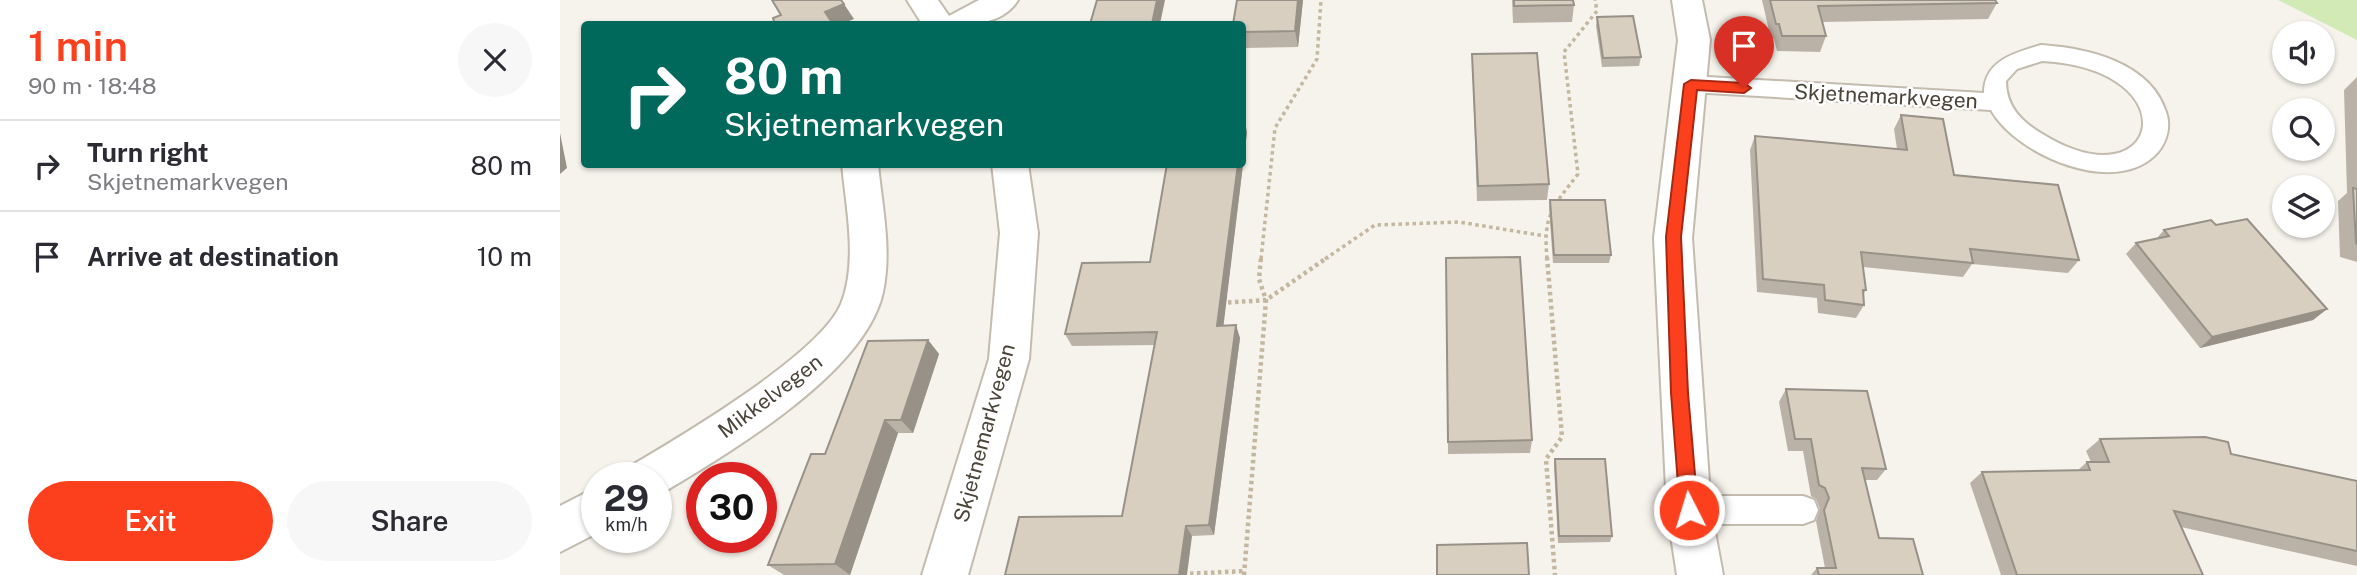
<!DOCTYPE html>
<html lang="en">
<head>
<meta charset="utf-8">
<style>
  body { margin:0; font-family:"Public Sans",sans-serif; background:#f7f7f7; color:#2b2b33; height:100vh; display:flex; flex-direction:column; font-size:26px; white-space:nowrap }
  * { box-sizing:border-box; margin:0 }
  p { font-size:23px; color:#7c7c81 }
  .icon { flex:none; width:38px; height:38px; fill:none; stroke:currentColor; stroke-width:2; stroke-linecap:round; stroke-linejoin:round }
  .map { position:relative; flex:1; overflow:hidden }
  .details { display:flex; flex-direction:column; background:#fff; width:560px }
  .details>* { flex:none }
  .top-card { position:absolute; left:21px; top:21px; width:665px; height:147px; border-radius:7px; box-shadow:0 2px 5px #0004; background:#00695c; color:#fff; overflow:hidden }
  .buttons { position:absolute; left:1712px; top:21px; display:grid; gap:14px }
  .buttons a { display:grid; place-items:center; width:63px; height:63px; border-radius:50%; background:#fff; box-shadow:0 2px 5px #0004; font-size:35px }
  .speed { position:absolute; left:21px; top:462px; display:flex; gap:14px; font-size:35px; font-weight:700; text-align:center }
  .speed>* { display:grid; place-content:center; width:91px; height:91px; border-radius:50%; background:#fff; box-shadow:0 2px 5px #0004; line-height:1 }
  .speed small { font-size:18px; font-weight:400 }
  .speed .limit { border:10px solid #d22; background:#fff; color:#111 }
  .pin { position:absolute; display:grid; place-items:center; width:60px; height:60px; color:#fff; margin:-72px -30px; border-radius:50% 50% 50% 0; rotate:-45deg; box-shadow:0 0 7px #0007 }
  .pin .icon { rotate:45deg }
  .me { position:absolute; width:77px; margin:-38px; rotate:355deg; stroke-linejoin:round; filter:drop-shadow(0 0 5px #0008) }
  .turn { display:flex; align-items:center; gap:24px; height:147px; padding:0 28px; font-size:32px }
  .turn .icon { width:91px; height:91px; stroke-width:2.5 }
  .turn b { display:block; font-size:49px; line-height:60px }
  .round { display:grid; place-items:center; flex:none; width:74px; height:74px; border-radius:37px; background:#f7f7f7 }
  .overview { display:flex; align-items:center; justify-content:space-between; height:119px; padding:0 28px }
  h1 { font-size:42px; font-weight:600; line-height:52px; color:#fc3f1d }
  .primary-button { display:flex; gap:14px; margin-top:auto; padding:14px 28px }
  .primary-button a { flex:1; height:80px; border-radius:42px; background:#fc3f1d; color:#fff; font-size:28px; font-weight:600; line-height:80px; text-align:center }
  .primary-button a+a { background:#f7f7f7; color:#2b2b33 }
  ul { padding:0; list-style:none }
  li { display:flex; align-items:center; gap:21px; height:91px; padding:0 28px; border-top:2px solid #e1e1e2 }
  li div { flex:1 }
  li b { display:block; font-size:26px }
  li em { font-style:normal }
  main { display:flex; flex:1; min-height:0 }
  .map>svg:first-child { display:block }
  .green { fill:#d2eab5 }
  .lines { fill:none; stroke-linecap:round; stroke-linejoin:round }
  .service-casing { stroke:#c2bbae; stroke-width:4 }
  .minor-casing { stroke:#c2bbae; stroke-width:4 }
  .path-far1 { stroke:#c4b79f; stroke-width:3.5; stroke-dasharray:3.5 3.5; stroke-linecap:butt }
  .path { stroke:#c4b79f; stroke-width:4.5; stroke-dasharray:3.5 3.5; stroke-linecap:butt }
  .service { fill:#fff; fill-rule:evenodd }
  .minor { fill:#fff; fill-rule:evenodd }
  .wall { fill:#bab2a6 }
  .shaded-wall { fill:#979187 }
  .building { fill:#d8cfc1; stroke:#979187; stroke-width:2 }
  .route { fill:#fc3f1d; stroke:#a42913; stroke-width:2 }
  .labels { text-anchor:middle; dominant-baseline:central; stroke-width:5; stroke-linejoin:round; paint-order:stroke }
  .street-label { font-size:21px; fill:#4b4439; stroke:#fff }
</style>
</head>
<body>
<main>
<section class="details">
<div class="overview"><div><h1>1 min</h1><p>90 m · 18:48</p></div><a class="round"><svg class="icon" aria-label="close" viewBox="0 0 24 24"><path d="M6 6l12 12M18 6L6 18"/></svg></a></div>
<ul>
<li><svg class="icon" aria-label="right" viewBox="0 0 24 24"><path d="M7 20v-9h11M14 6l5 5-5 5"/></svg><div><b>Turn right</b><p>Skjetnemarkvegen</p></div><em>80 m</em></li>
<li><svg class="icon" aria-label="arrive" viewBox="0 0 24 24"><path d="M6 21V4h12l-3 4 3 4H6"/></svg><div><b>Arrive at destination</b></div><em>10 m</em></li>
</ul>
<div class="primary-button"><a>Exit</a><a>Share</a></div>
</section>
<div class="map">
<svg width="1797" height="575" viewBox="0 0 1797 575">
  <rect width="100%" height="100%" fill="#f6f3ec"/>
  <polygon class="green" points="1718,0 1797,0 1797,40"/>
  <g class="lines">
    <defs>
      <g id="service">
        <path d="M 1481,45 C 1527,48 1590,62 1606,112 C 1611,126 1607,141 1598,152 C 1557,199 1456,155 1431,110 L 1131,92 L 1123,90 L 1120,84 L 1123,78 L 1131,76 L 1424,93 C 1424,61 1454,53 1481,45 ZM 1482,61 C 1632,69 1600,205 1484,135 C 1462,122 1446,107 1446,81 L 1457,69 Z"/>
        <polygon points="1129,496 1243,496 1254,500 1258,510 1254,520 1243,524 1129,524 1118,520 1114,510 1118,500"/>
      </g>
      <g id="minor">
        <path d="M 347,0 L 378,0 L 389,16 L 419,0 L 458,0 C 439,31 394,24 362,24 Z"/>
        <polygon points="1112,0 1142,0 1150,40 1132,238 1151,510 1163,575 1117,575 1107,510 1094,238 1118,40"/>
        <path d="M 282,164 L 318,164 C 322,206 332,250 323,292 C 306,372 172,451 104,492 L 96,495 L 96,478 L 67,478 L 74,464 C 123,435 260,354 281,304 C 298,262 286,208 282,164 Z"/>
        <polygon points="432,164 468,164 478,233 469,359 408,575 362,575 429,359 440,233"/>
        <polygon points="37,487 37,533 0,552 0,506"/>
      </g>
    </defs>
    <use href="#service" class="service-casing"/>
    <use href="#minor" class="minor-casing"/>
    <g class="path-far1">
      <polyline points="701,259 715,128 757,59 761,0"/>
      <polyline points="765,259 815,225 899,222 985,236"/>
      <path d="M 987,259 C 983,215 992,208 1018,174 L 1004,52 L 1037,11 L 1035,0"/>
    </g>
    <g class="path">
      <polyline points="987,257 1002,437 986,459 995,575"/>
      <polyline points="661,303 706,300 768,257"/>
      <polyline points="623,574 685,571"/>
      <polyline points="684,575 706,300 699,279 701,257"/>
    </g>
    <use href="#service" class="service"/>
    <use href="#minor" class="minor"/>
  </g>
  <g class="wall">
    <polygon points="743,0 738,47 682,48 682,24"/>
    <polygon points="952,0 1013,0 1014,5 1012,22 953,23"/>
    <polygon points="1202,0 1435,0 1437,3 1428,19 1262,22 1266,36 1260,52 1217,51 1214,39 1211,39"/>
    <polygon points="1037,17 1081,57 1079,66 1042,67 1036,26"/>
    <polygon points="912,54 989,184 987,200 917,201"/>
    <polygon points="1797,77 1797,262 1780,257 1778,201 1787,193 1784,90"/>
    <polygon points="1341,115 1394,175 1519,260 1508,273 1412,264 1403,277 1303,267 1306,290 1303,295 1304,305 1296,318 1258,313 1257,298 1197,292 1190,150 1195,136 1337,149 1334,129"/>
    <polygon points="687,132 663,325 680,338 654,535 632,536 562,516 595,345 512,346 505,334 590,262"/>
    <polygon points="990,200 1051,255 1049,263 993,263 989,208"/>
    <polygon points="1656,225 1767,309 1753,320 1640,348 1566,254 1576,243 1597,238 1604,230"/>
    <polygon points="886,258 972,440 970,453 888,454"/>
    <polygon points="368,340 379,354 353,433 338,433 290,575 224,575 208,565"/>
    <polygon points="1226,389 1326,469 1317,480 1305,480 1319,538 1363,575 1251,575 1257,568 1265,568 1256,521 1260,509 1256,499 1251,496 1243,451 1228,451 1219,402"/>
    <polygon points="1540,439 1671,454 1797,481 1797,566 1621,527 1643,575 1441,575 1410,483 1422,472 1518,470 1527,462 1531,462 1526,451"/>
    <polygon points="995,459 1052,536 1050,542 998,543 994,466"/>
  </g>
  <g class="shaded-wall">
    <polygon points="597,0 605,0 600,24 592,24"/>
    <polygon points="738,0 743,0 738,47 735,31"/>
    <polygon points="284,4 294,19 282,24 273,24 265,12"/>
    <polygon points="684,118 687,132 662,338 657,326 678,164 682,164 682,127"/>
    <polygon points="0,133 7,168 0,174"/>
    <polygon points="1767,309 1753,320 1640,348 1652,337"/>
    <polygon points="676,325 680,338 654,535 649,525"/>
    <polygon points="368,340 379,354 353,433 341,420"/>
    <polygon points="325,420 338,433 290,575 275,564"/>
    <polygon points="626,526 632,536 627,575 619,575"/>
  </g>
  <g class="building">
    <polygon points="212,0 281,0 284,4 265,12 273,24 215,24 213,18 221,15"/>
    <polygon points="537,0 597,0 592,24 530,24"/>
    <polygon points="677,0 738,0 735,31 682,32 682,24 673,24"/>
    <polygon points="954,0 1013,0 1014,5 954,6"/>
    <polygon points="1210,0 1435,0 1437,3 1258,6 1266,36 1222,36 1219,24 1216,24"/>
    <polygon points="1073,16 1081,57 1043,58 1037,17"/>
    <polygon points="977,53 989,184 918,186 912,54"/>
    <polygon points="1341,115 1383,119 1394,175 1498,185 1519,260 1410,249 1413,263 1301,252 1306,290 1303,290 1304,305 1265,300 1264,285 1203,279 1195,136 1347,150"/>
    <polygon points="607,164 678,164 657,326 676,325 649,525 626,526 619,575 445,575 459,517 562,516 597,332 505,334 522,263 590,262"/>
    <polygon points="1793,188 1797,189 1797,244 1796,243"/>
    <polygon points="990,200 1045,200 1051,255 994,255"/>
    <polygon points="1687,219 1767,309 1652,337 1576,243 1609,236 1604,230 1651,220 1656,225"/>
    <polygon points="960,257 972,440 888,442 886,258"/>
    <polygon points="368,340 341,420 325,420 275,564 208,565 251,454 265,454 308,341"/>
    <polygon points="1226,389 1307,391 1326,469 1302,468 1319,538 1353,539 1363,575 1259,575 1257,568 1276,568 1264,510 1269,498 1265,488 1259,485 1251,439 1235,439"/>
    <polygon points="1645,437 1668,442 1671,454 1797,481 1797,551 1614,511 1643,575 1457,575 1422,472 1530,470 1527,462 1549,462 1540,439"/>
    <polygon points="995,459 1045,459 1052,536 999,536"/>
    <polygon points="967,543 969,575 877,575 877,545"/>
  </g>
  <polygon class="route" points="1131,80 1184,83 1191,88 1184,93 1137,90 1121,237 1128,393 1138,510 1135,516 1129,518 1122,516 1120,510 1111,393 1106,237 1124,84"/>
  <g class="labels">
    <g class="street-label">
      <text transform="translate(1326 96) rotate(3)">Skjetnemarkvegen</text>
      <text transform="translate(210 396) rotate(-37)">Mikkelvegen</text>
      <text transform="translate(424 433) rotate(-75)">Skjetnemarkvegen</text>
    </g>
  </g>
</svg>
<div class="buttons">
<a><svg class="icon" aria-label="sound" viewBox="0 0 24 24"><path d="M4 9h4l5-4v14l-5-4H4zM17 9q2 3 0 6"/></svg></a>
<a><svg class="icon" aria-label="search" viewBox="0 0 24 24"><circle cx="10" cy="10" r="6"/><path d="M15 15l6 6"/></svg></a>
<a><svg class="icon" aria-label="layers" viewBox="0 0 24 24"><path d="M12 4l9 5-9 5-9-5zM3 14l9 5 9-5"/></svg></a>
</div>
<div class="speed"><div>29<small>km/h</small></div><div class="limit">30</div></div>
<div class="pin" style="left:1184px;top:88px;background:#d93025"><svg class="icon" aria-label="arrive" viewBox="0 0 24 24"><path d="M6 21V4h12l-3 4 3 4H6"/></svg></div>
<svg class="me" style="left:1129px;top:510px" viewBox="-20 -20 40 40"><circle r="17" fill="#fc3f1d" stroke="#fff" stroke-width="3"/><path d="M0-11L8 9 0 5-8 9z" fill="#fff"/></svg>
<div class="top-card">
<div class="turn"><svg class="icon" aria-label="right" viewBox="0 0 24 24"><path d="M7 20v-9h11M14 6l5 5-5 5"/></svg><div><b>80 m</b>Skjetnemarkvegen</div></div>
</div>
</div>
</main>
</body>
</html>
